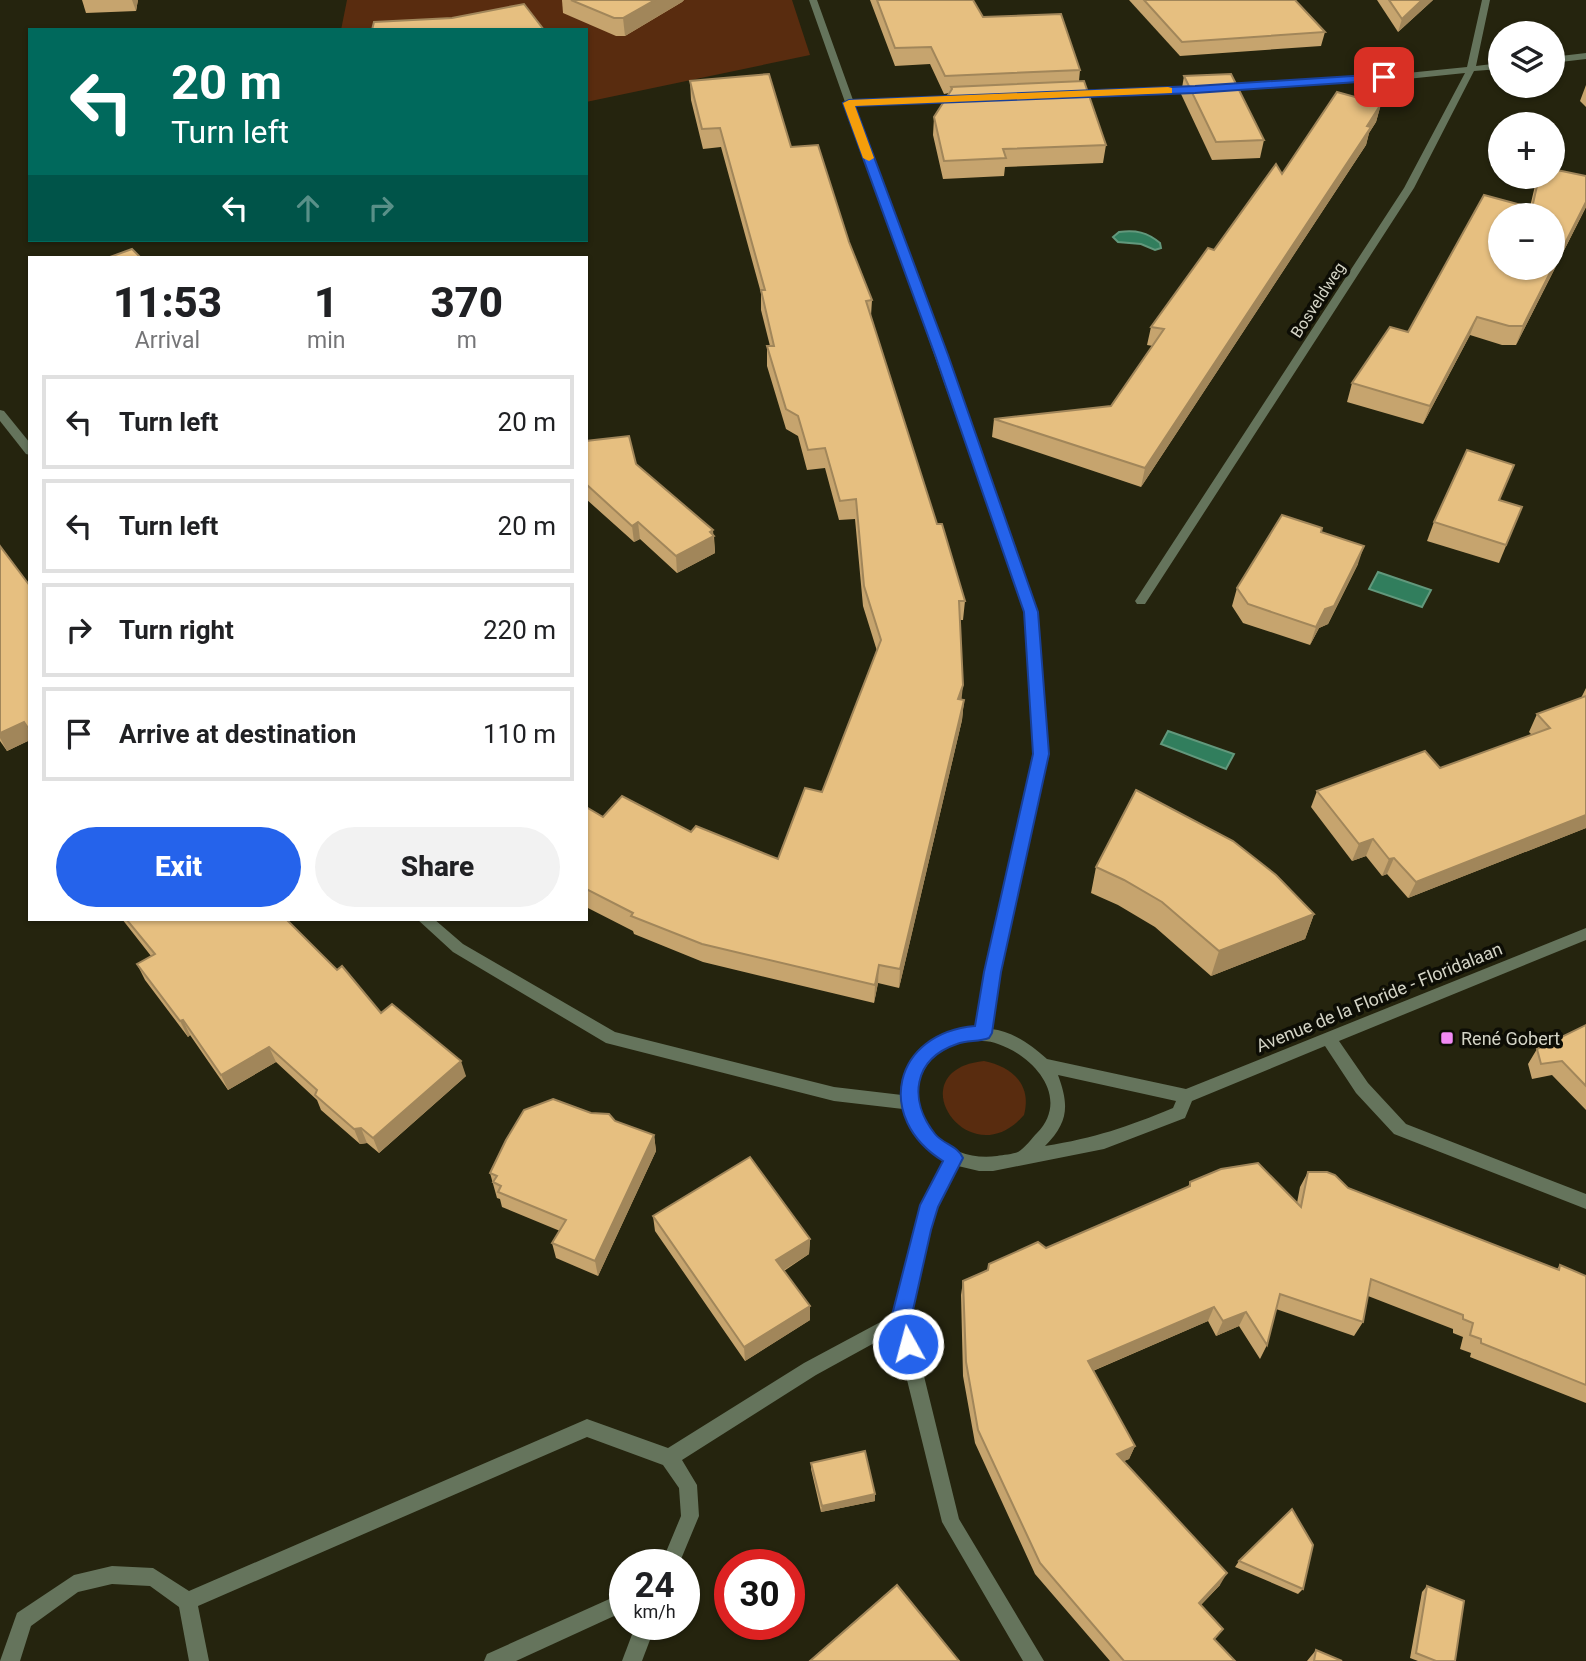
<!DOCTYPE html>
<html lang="en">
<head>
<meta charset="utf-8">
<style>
  body { margin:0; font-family:Roboto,sans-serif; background:#f2f2f2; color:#202124; height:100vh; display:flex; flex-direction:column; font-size:26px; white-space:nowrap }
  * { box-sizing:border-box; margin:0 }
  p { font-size:23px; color:#757577 }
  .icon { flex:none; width:38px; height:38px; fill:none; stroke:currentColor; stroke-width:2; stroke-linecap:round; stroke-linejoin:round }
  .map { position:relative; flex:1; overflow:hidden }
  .sheet { position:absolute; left:28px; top:256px; width:560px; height:665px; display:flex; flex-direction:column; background:#fff; border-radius:0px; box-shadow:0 2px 5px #0004 }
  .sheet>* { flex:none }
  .hud { position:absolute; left:28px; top:28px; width:560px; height:214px; border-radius:0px; box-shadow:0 2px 5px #0004; background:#00695c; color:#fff; overflow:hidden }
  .buttons { position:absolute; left:1488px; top:21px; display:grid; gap:14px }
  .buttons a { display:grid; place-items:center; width:77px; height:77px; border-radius:50%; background:#fff; box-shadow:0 2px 5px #0004; font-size:35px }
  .speed { position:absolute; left:609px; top:1549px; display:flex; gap:14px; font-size:35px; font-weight:700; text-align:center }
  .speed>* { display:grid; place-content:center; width:91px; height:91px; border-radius:50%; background:#fff; box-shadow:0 2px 5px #0004; line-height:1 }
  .speed small { font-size:18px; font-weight:400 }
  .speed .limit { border:10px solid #d22; background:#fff; color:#111 }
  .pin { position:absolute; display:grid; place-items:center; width:60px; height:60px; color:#fff; margin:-30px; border-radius:14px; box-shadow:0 4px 10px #0006 }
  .me { position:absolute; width:77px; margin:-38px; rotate:353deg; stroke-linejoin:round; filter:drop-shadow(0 0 5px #0008) }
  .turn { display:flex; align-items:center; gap:24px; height:147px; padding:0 28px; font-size:32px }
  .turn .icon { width:91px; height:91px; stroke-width:2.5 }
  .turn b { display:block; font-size:49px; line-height:60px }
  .lanes { display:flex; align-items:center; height:66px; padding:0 28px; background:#0003; justify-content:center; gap:35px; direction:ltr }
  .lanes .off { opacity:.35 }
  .eta { display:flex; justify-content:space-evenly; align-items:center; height:119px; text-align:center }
  .eta b { font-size:42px; font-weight:800; line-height:49px }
  .button { display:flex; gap:14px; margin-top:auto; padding:14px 28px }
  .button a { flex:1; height:80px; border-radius:42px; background:#2563eb; color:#fff; font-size:28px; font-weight:800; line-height:80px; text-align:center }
  .button a+a { background:#f2f2f2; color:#202124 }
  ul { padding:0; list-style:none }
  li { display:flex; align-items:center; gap:21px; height:94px; margin:0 14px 10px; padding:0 14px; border:4px solid #e0e0e0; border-radius:0px }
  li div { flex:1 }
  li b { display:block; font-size:26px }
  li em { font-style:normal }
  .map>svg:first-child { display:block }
  .green { fill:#592c0f }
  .water { fill:#317e5d; stroke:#62987c; stroke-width:2 }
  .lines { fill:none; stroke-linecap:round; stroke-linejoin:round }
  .service { fill:#65745c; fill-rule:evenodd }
  .minor { fill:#65745c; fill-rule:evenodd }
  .wall { fill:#c6a46e }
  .shaded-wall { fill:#a1865a }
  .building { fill:#e6bf80; stroke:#a1865a; stroke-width:2; fill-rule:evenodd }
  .route { fill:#2563eb; stroke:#184099; stroke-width:2 }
  .slow { fill:#f59e0b }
  .poi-dot { fill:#f18af4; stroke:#0d0d05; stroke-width:2.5 }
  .labels { text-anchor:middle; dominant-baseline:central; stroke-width:7; stroke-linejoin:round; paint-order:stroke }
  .far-street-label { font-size:16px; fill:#d4d4c6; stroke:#0d0d05 }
  .street-label { font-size:18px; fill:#d4d4c6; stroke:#0d0d05 }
  .poi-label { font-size:18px; fill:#d4d4c6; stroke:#0d0d05; text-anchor:start }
</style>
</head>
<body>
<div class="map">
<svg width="1586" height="1661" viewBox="0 0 1586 1661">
  <rect width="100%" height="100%" fill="#25240e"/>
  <g class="green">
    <polygon points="347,0 792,0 810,55 586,102 586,30 341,30"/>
    <path d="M 984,1061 C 1013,1067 1032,1085 1024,1115 C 968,1179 896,1070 984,1061 Z"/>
  </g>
  <g class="water">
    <path d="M 1119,232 C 1136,230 1147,232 1160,243 L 1161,248 L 1155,250 L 1141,244 L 1118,242 L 1113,237 Z"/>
    <polygon points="1378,572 1431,590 1422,607 1369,589"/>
    <polygon points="1168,731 1234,754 1226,769 1161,744"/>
  </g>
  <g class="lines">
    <g class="service">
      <polygon points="901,1311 907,1313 910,1319 907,1325 816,1375 682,1460 697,1485 699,1516 679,1564 661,1564 681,1516 679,1488 663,1465 587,1437 198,1606 209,1661 189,1661 179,1607 150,1586 112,1584 78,1592 31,1626 20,1661 0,1661 17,1613 74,1575 112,1566 153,1568 189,1591 587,1419 668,1448 804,1363"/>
      <polygon points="625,1592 625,1611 516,1661 484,1661 487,1654"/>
      <polygon points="636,1624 656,1624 642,1661 622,1661"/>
    </g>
    <g class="minor">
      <path d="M 809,0 L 817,0 L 853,100 L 963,95 L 968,98 L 963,101 L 855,106 L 1037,612 L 1048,754 L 1000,972 L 991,1029 C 1012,1031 1032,1045 1047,1059 L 1186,1089 L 1586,928 L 1586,940 L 1339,1041 L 1368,1083 L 1406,1124 L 1586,1194 L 1586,1209 L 1394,1134 L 1356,1093 L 1325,1046 L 1192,1101 L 1185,1118 L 1104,1149 L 993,1171 L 979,1171 L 958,1166 L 937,1206 L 910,1319 L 959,1519 L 1044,1661 L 1023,1661 L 942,1522 L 892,1319 L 921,1205 L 944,1160 C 924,1149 910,1132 903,1109 L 834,1101 L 606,1043 L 453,952 L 417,919 L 434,919 L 463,944 L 615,1032 L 834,1087 L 902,1095 C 904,1058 938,1024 976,1028 L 986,972 L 1034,754 L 1025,612 ZM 966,1040 C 976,1041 989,1040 998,1044 C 1034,1056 1071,1098 1037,1133 C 1032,1138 1025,1148 1018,1152 C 1013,1154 1003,1155 997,1156 C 935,1165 887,1095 941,1050 C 947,1045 959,1043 966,1040 ZM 1058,1075 L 1176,1101 L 1173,1108 C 1127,1127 1095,1138 1045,1146 C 1069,1122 1069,1105 1058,1075 Z"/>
      <polygon points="1482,0 1490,0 1476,66 1500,63 1500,69 1474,71 1414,188 1145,604 1137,604 1135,601 1137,598 1404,188 1465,73 1407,79 1221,91 1216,88 1221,85 1407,73 1467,67"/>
      <polygon points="1586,53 1586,59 1552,63 1552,57"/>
      <polygon points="1201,86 1204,87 1204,91 1070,97 1065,94 1070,91"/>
      <polygon points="0,410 4,411 30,443 30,455 26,454 0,421"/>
    </g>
  </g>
  <g class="wall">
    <polygon points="82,0 138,0 136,11 86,13"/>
    <polygon points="562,0 684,0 682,2 625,36 616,36 563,13"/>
    <polygon points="870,0 973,0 983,17 1080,70 1079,81 1106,145 1103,163 1005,167 1004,176 943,179 933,135 934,117 949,93 944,94 930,64 895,66"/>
    <polygon points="1129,0 1295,0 1325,32 1321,46 1180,56"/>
    <polygon points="1377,0 1433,0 1398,32"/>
    <polygon points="1184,76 1264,140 1260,158 1212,160 1181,94"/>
    <polygon points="690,81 791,147 849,242 872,300 871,316 937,524 965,601 963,620 960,620 961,700 964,700 962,720 899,988 878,983 874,1003 703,962 634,934 633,931 586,907 586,807 603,817 691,832 778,859 822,792 877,651 863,606 855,519 839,520 825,468 807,470 798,436 786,429 767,366 767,346 770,346 761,310 761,293 721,147 703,149 691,100"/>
    <polygon points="1586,85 1586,107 1580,101"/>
    <polygon points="1381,104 1376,122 1369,133 1366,145 1141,487 992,437 994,419 1111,406 1153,346 1147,345 1151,327 1214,250 1282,174"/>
    <polygon points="1586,176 1586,207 1516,345 1502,345 1470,335 1423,424 1347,402 1352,383 1408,332 1530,207 1537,177"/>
    <polygon points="586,441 636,464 714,536 715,553 677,573 640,539 634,542 586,499"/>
    <polygon points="1500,500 1522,507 1499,563 1427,541 1434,522"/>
    <polygon points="1321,532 1358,564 1328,624 1319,628 1310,645 1243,623 1232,606 1237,588"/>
    <polygon points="0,546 30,586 30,740 7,751 0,741"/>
    <polygon points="1586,688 1586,828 1408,898 1387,874 1382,876 1366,856 1352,861 1311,807 1317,791 1440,768 1532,735 1529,732 1537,714 1581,698"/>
    <polygon points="1096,867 1314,914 1305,939 1211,976 1155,927 1118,905 1091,893"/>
    <polygon points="122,919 286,919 337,970 381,1013 466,1076 379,1153 367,1143 360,1144 321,1110 317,1100 276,1062 228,1090 190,1035 188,1037 145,980 137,964 151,956"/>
    <polygon points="1586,1025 1586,1110 1552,1075 1532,1079 1528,1064 1537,1049"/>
    <polygon points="615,1121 654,1135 656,1151 598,1276 556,1258 552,1243 560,1231 502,1207 500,1199 497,1198 490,1173"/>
    <polygon points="1308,1172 1557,1269 1560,1265 1586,1276 1586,1403 1470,1357 1471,1353 1460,1349 1463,1337 1453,1333 1453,1329 1368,1296 1363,1322 1354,1336 1276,1309 1267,1345 1260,1359 1239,1326 1216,1336 1208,1321 1093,1371 1135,1446 1129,1459 1124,1461 1220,1585 1201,1605 1215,1640 1235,1661 1110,1661 1035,1574 975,1443 963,1376 961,1295 963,1281 987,1271 989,1264 1046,1248 1188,1187 1190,1182 1297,1203 1300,1187"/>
    <polygon points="653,1216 810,1239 809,1254 784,1271 810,1306 810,1320 745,1361 655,1231"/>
    <polygon points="811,1463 875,1501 821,1512 811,1469"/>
    <polygon points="1239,1561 1303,1589 1298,1594 1235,1567"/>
    <polygon points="1427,1586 1455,1661 1418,1661 1410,1658 1422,1592"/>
    <polygon points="1316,1650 1342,1661 1307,1661"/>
  </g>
  <g class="shaded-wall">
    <polygon points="132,0 138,0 136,11"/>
    <polygon points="655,0 684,0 682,2 625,36 623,18"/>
    <polygon points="1422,0 1433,0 1398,32 1402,19"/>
    <polygon points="1381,104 1376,122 1369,133 1366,145 1141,487 1145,468"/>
    <polygon points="1586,202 1586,207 1516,345 1523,326"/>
    <polygon points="1477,317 1470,335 1423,424 1430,406"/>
    <polygon points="638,522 640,539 634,542 632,526"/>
    <polygon points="713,530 715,553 677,573 676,556"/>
    <polygon points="1364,546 1358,564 1328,624 1319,628 1310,645 1316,627 1325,609"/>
    <polygon points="963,685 961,705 958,699"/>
    <polygon points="964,700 962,720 899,988 900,969"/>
    <polygon points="24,722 30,734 30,740 7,751 0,738 0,733"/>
    <polygon points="1586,815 1586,828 1408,898 1416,882"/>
    <polygon points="1373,839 1366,856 1352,861 1359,844"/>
    <polygon points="1394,858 1387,874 1382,876 1389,859"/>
    <polygon points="1314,914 1305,939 1211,976 1219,951"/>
    <polygon points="879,965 878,983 874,1003 875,985"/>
    <polygon points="183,1020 190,1035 188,1037 180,1021"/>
    <polygon points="269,1047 276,1062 228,1090 221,1075"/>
    <polygon points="461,1061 466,1076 379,1153 373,1138"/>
    <polygon points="361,1128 367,1143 360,1144 354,1129"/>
    <polygon points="654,1135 656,1151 598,1276 595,1261"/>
    <polygon points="810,1239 809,1254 776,1275 776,1260"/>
    <polygon points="810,1306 810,1320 745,1361 744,1347"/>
    <polygon points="1214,1307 1208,1321 1083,1375 1088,1361"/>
    <polygon points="1246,1312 1239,1326 1216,1336 1223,1321"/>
    <polygon points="1135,1446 1129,1459 1112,1466 1117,1454"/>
    <polygon points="875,1494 875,1501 821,1512 822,1506"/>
    <polygon points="1227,1573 1220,1585 1192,1614 1199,1603"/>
  </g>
  <g class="building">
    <polygon points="571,0 655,0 623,18 614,18"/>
    <polygon points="877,0 973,0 983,17 1061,14 1080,70 945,76 931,47 895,48"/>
    <polygon points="1144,0 1295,0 1325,32 1182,42"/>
    <polygon points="1389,0 1422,0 1402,19"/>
    <polygon points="524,4 544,30 372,30 374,22 452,18"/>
    <polygon points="769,74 791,147 818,145 849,242 872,300 866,301 937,524 942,524 965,601 959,601 963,685 958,699 964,700 900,969 879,965 875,985 702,944 631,916 633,913 586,889 586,807 603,817 622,796 691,832 696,826 778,859 805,788 822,792 881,640 864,586 856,499 840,501 825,448 808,450 798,416 786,409 767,346 774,346 761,290 765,290 720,128 702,129 690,81"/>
    <polygon points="1231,74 1264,140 1216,142 1184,76"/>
    <polygon points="1084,81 1106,145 1003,149 1006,158 944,161 934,117 952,89 951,87"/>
    <polygon points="1337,92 1381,104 1367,126 1371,127 1145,468 994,419 1111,406 1164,329 1151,327 1208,248 1214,250 1276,164 1282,174"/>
    <path d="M 1552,169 L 1586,176 L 1586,202 L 1523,326 L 1509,326 L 1477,317 L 1430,406 L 1352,383 L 1390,327 L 1408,332 L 1484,195 L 1532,208 L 1539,177 L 1552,177 ZM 1500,215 L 1552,215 L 1552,268 L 1500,268 Z"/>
    <polygon points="132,249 140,257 110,257"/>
    <polygon points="629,436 636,464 713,530 710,532 714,536 676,556 638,522 632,526 586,484 586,441"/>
    <polygon points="1467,450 1514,465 1499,500 1522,507 1506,545 1434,522"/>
    <polygon points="1282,515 1322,528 1321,532 1364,546 1334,606 1325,609 1316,627 1248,604 1237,588"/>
    <polygon points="0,546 30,586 30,731 24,722 0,733"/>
    <polygon points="1586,696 1586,815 1416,882 1394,858 1389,859 1373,839 1359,844 1317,791 1425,751 1440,768 1550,728 1537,714"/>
    <polygon points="1136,790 1233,841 1276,875 1314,914 1219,951 1162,902 1124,880 1096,867"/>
    <polygon points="126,919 286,919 337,970 342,966 381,1013 392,1004 461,1061 373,1138 361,1128 354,1129 315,1095 317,1090 269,1047 221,1075 183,1020 180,1021 137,964 155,954"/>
    <polygon points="1586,1025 1586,1086 1562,1061 1541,1064 1537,1049"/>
    <polygon points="553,1099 591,1113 609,1114 615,1121 654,1135 595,1261 552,1243 566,1220 498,1192 501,1186 493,1182 497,1176 490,1173 506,1140 524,1110"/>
    <polygon points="750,1157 810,1239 776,1260 810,1306 744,1347 653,1216"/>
    <polygon points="1258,1163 1301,1207 1308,1172 1327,1172 1335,1175 1348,1188 1559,1270 1560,1265 1586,1276 1586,1385 1481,1343 1481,1339 1470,1335 1473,1323 1463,1319 1463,1315 1371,1279 1363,1322 1280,1294 1267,1345 1246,1312 1223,1321 1214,1307 1088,1361 1135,1446 1117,1454 1227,1573 1199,1603 1223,1629 1214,1639 1235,1661 1124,1661 1040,1563 978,1430 966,1362 963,1281 988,1270 989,1264 1038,1242 1046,1248 1190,1186 1190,1182 1221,1169"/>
    <polygon points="865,1451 875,1494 822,1506 811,1463"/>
    <polygon points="1292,1509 1313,1545 1303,1589 1239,1561"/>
    <polygon points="897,1585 959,1661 810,1661"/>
    <polygon points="1427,1586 1464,1601 1455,1661 1436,1661 1416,1653"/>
    <polygon points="1316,1650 1342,1661 1314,1661"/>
  </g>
  <path class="route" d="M 1384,74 L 1389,77 L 1387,80 L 1195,93 L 855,106 L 948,355 L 1038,612 L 1049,754 L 1001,972 L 992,1033 L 989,1038 C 979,1042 967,1040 957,1044 C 913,1059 908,1100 935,1134 C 943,1144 958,1146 963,1158 L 938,1207 L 931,1230 L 911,1319 L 917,1344 L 915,1351 L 908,1353 L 901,1351 L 891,1319 L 920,1205 L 943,1161 C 874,1118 893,1033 975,1026 L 984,972 L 1033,754 L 1024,612 L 935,355 L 843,103 L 849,100 L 1195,86 Z"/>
  <polygon class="slow" points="1168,87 1172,88 1172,93 855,106 874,158 869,161 863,158 843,103 849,100"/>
  <rect class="poi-dot" x="1440" y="1031" width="14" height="14" rx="3.5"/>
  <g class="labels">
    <g class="far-street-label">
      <text transform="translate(1318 300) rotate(-57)">Bosveldweg</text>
    </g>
    <g class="street-label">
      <text transform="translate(1379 997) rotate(-22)">Avenue de la Floride - Floridalaan</text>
    </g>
    <g class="poi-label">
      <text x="1461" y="1038">René Gobert</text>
    </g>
  </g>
</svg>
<div class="buttons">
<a><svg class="icon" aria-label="layers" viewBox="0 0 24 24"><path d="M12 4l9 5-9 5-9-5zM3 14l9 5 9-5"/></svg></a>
<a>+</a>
<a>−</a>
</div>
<div class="speed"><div>24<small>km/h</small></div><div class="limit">30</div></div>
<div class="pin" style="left:1384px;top:77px;background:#d93025"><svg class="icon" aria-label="arrive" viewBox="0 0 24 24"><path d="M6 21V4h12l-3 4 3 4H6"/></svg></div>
<svg class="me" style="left:908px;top:1344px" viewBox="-20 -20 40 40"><circle r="17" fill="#2563eb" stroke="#fff" stroke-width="3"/><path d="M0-11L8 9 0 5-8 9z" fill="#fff"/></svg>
<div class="hud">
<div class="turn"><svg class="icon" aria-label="left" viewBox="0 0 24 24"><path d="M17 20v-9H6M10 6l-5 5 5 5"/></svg><div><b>20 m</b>Turn left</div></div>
<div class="lanes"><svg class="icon" aria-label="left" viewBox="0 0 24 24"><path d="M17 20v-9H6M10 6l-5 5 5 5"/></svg><svg class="icon off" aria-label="ahead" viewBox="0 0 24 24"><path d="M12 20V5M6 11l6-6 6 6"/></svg><svg class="icon off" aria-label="right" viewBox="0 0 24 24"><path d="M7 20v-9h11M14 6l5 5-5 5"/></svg></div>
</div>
<section class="sheet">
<div class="eta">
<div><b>11:53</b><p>Arrival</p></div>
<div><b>1</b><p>min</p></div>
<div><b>370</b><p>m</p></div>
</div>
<ul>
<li><svg class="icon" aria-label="left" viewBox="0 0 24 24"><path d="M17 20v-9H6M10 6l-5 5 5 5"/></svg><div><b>Turn left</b></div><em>20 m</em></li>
<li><svg class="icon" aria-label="left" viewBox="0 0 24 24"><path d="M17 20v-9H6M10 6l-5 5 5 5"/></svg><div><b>Turn left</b></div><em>20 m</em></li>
<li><svg class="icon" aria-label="right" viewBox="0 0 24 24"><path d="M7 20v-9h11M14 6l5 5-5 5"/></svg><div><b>Turn right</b></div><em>220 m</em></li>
<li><svg class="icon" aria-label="arrive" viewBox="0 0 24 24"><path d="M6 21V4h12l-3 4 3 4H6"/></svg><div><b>Arrive at destination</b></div><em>110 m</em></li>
</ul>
<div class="button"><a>Exit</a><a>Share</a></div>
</section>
</div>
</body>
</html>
